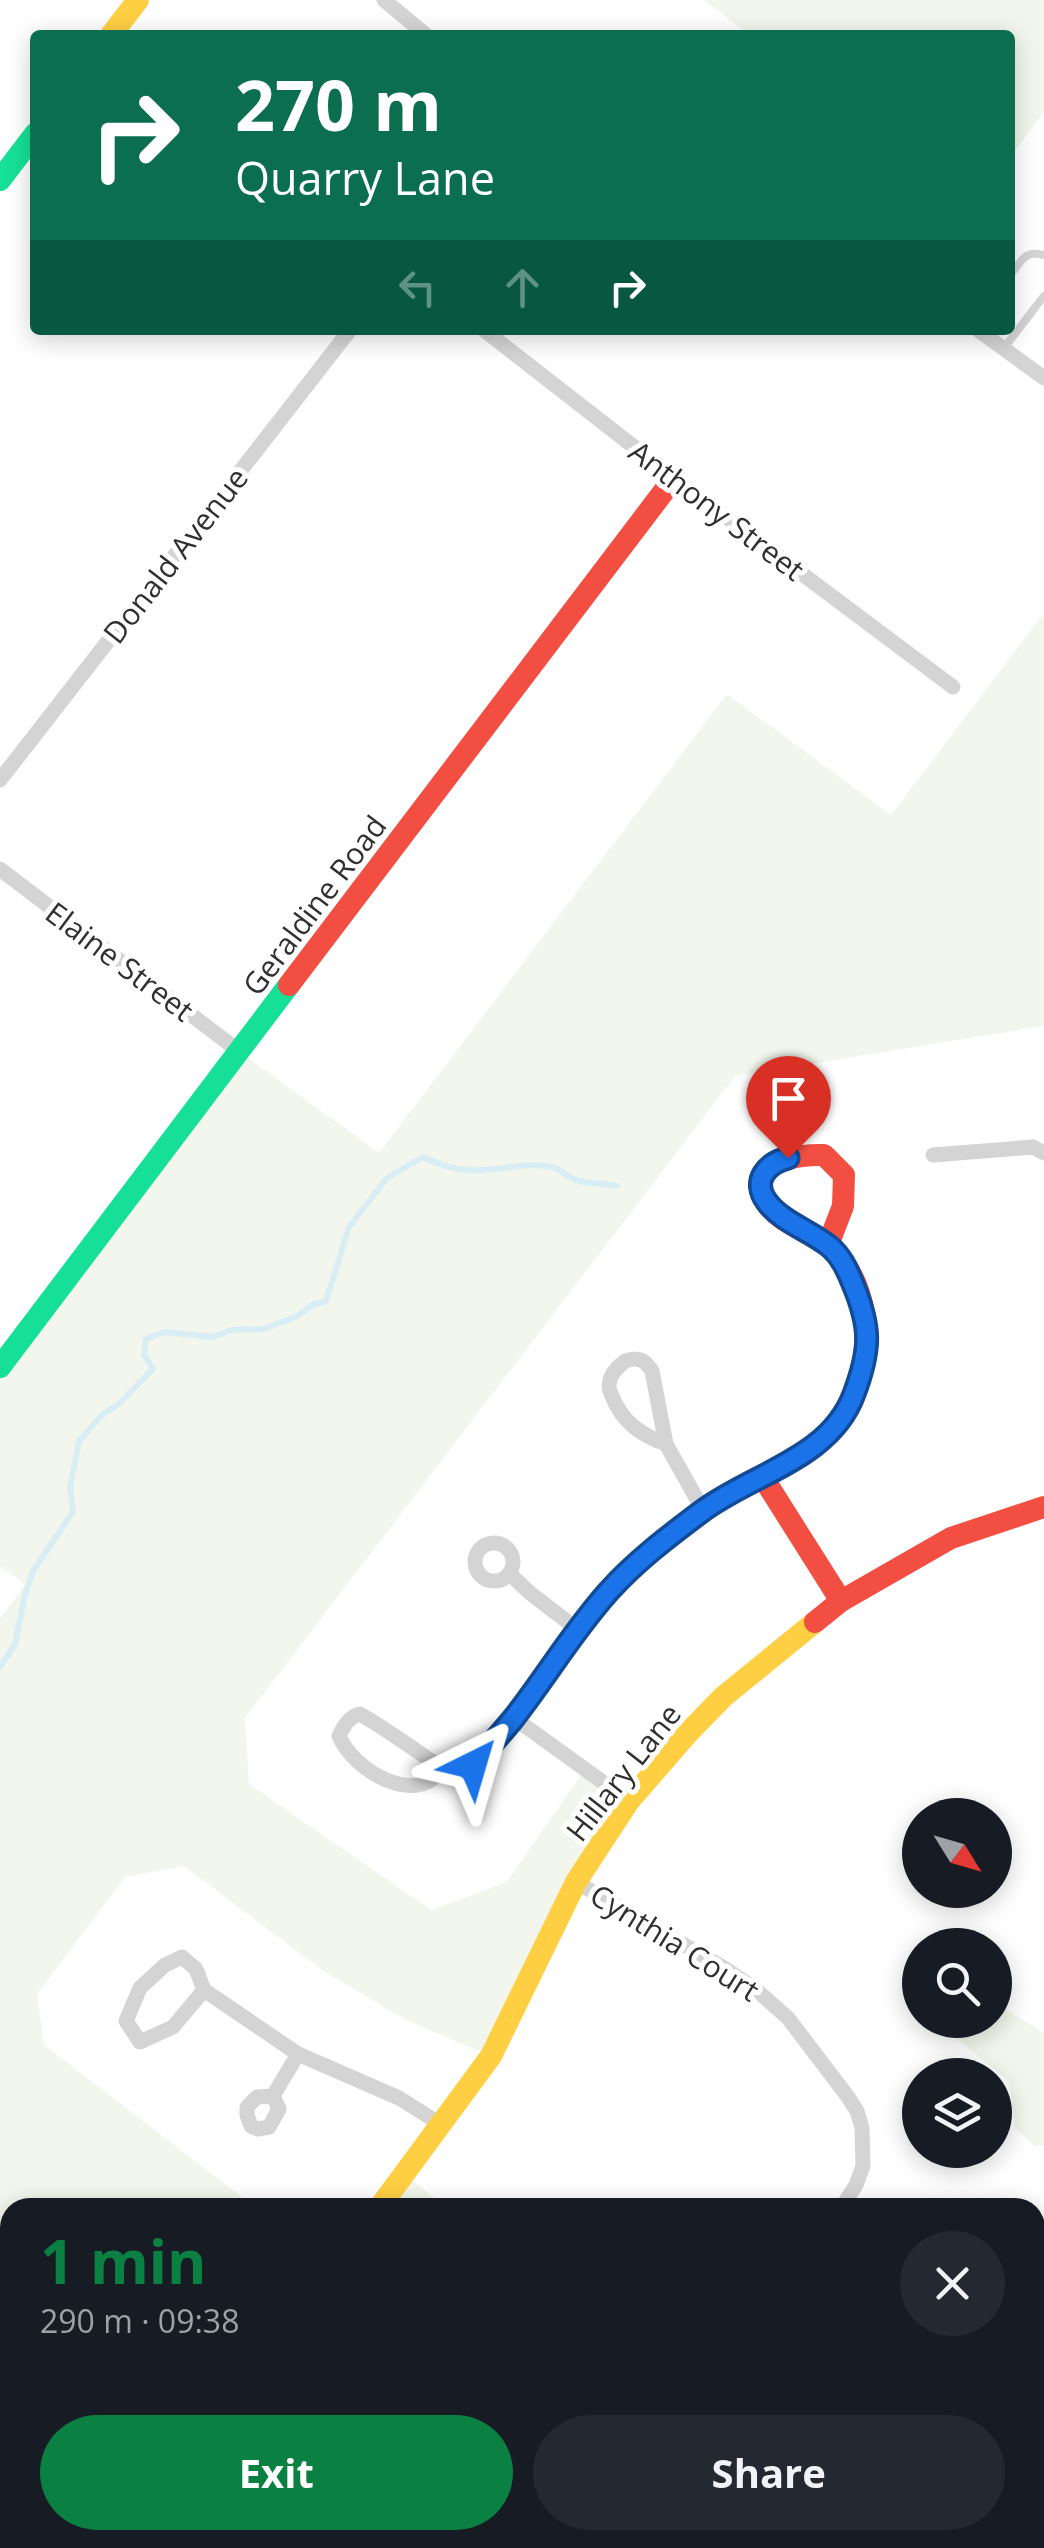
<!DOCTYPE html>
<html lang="en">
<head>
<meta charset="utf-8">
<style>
  body { margin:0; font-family:"Open Sans",sans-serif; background:#242831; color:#f1f3f6; height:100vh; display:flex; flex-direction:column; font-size:38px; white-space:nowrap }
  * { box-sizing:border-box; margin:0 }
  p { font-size:32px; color:#9ea1a6 }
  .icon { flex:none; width:55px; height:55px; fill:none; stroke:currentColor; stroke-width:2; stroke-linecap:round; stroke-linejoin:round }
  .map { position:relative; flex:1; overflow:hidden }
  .panel { position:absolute; left:0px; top:2198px; width:1045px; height:352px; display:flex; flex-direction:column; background:#171b24; border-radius:30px 30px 0 0; box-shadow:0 5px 25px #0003 }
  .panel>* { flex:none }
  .hud { position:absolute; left:30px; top:30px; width:985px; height:305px; border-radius:10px; box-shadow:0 5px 25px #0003; background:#0b6e4f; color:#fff; overflow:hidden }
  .needle { width:65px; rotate:127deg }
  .controls { position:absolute; left:902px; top:1798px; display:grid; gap:20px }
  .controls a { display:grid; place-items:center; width:110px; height:110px; border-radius:50%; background:#171b24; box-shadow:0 5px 25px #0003; font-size:50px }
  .pin { position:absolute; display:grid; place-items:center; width:85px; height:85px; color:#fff; margin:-102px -42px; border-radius:50% 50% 50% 0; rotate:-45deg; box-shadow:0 0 10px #0007 }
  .pin .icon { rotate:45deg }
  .me { position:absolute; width:110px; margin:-55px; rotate:40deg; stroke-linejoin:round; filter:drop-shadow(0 0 8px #0008) }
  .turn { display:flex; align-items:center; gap:35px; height:210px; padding:0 40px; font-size:45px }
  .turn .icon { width:130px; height:130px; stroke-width:2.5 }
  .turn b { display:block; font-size:70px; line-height:85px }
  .lanes { display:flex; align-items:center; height:95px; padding:0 40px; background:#0003; justify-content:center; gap:50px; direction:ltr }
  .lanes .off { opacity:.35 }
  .round { display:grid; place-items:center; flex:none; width:105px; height:105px; border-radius:52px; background:#242831 }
  .overview { display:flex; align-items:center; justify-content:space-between; height:170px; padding:0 40px }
  h1 { font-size:60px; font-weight:700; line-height:75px; color:#0b8043 }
  .primary-button { display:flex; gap:20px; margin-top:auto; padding:20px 40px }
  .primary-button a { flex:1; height:115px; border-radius:60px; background:#0b8043; color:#fff; font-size:40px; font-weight:700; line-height:115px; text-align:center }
  .primary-button a+a { background:#242831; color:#f1f3f6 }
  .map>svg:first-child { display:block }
  .green { fill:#f2f6ec }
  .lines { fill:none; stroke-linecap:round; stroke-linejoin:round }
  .stream { stroke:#d8edf4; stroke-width:6 }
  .lane { stroke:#d4d4d4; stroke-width:8 }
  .street { stroke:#d4d4d4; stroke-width:15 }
  .fast { stroke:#16e098; stroke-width:22 }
  .slow { stroke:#ffcf43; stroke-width:22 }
  .jam { stroke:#f24e42; stroke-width:22 }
  .route-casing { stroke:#114b97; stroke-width:25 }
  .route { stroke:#1a73e8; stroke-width:18 }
  .labels { text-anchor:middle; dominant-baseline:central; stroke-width:10; stroke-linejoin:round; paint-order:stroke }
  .street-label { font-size:30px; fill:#303030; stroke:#fff }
</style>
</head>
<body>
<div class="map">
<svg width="1044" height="2548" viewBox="0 0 1044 2548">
  <rect width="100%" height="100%" fill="#fff"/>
  <g class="green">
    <polygon points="704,0 1044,0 1044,112 1010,157 1010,35 750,35"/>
    <polygon points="1044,613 1044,1026 735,1076 245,1718 249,1784 431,1910 507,1882 585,1769 629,1801 491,2056 408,2021 322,1970 184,1866 125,1877 37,1994 44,2045 255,2207 10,2208 10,2394 0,2386 0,1619 25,1585 0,1566 0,1367 240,1052 379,1153 727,694 891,815"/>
    <polygon points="995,2003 1044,2033 1044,2145 1035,2146 1015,2128 1009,2081 945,2029 942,2020 995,2020"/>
    <polygon points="404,2175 447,2207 379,2208"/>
    <polygon points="10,2494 10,2540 125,2540 119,2548 0,2548 0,2507"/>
    <polygon points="616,2540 732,2540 733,2548 619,2548"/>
  </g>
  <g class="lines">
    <path class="stream" d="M 0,1667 L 15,1644 L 25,1595 L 33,1571 L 73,1512 L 70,1487 L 79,1441 L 102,1415 L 119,1404 L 153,1369 L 144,1354 L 146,1339 L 164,1332 L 213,1337 L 231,1330 L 264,1329 L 297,1316 L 314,1304 L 326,1301 L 349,1227 L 387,1178 L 423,1157 C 442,1166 461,1172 482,1170 C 506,1169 529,1162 552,1167 C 562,1169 569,1179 579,1181 C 591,1184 605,1183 617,1186"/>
    <g class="lane">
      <path d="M 1010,275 C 1022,261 1024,250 1044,255"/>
      <polyline points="1004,348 1044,296"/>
    </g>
    <g class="street">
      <polyline points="384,0 426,35"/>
      <polyline points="484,330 674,478 953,687"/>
      <polyline points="978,330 1044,378"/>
      <polyline points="0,780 350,330"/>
      <polyline points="0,869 240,1052"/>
      <polyline points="933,1155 1033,1147 1044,1153"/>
      <path d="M 666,1444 C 641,1435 622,1422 612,1396 C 609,1389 608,1387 610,1380 C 612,1372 619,1366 625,1361 C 638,1356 645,1360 652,1371 L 666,1444 L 703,1510"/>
      <circle cx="494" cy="1562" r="19"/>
      <polyline points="510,1574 530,1593 577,1629 514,1718 629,1801"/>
      <path d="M 577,1629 C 630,1567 689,1513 762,1476"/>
      <path d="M 442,1769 C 416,1808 353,1770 339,1736 C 343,1727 350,1716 360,1714 C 391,1732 422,1755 452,1775 L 473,1765 L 514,1718"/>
      <polyline points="576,1882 724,1968 754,1988 788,2018 848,2097 857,2111 862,2128 863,2166 856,2185 841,2208"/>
      <polyline points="204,1990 173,2027 140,2042 126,2021 140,1988 165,1965 182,1957 196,1969 204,1990 298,2054 399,2098 442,2125"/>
      <polyline points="273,2096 279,2109 269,2127 258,2129 251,2126 247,2115 247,2107 257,2097 273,2096 298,2054"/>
      <polyline points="1035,2427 1044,2415"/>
      <polyline points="211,2540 221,2548"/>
      <polyline points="119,2548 125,2540"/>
      <polyline points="944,2548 950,2540"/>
    </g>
    <g class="fast">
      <polyline points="0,180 35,134"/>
      <polyline points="0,1367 289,985"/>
    </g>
    <g class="slow">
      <polyline points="111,35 138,0"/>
      <polyline points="379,2208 491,2056 576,1882 629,1801 688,1733 723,1697 815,1622"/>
    </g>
    <g class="jam">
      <polyline points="289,985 674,478"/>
      <path d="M 828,1245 L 843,1206 L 844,1175 L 824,1155 C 800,1154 745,1161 763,1198 C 777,1225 815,1232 836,1253 C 879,1299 873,1385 832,1430 C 812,1452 788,1462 762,1476 L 841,1601"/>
      <polyline points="815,1622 841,1601 951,1538 1044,1507"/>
    </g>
  </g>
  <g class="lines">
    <defs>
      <path id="route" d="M 473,1765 C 486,1750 500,1735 513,1719 C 546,1677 573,1631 609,1591 C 636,1561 669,1536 701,1512 C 753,1473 830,1459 854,1394 C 871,1349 871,1327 853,1284 C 847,1269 841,1256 829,1246 C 809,1230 782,1222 767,1202 C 751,1181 767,1163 788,1158"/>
    </defs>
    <use href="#route" class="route-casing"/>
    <use href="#route" class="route"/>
  </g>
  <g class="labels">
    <g class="street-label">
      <text transform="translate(717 510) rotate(37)">Anthony Street</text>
      <text transform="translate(175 555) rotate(-52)">Donald Avenue</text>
      <text transform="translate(314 905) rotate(-53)">Geraldine Road</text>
      <text transform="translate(120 961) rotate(37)">Elaine Street</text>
      <text transform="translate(623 1772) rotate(-52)">Hillary Lane</text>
      <text transform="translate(675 1942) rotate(32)">Cynthia Court</text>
    </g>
  </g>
</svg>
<div class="controls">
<a><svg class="needle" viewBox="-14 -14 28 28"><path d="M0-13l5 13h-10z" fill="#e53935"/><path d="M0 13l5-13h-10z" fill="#9ea1a6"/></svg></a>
<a><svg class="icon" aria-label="search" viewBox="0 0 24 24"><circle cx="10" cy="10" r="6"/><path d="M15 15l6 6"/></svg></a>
<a><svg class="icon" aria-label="layers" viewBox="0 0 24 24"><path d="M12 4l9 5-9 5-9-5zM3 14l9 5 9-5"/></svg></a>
</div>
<div class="pin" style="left:788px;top:1158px;background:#d93025"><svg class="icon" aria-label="arrive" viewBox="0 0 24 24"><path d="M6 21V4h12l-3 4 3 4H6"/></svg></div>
<svg class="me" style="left:473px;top:1765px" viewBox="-20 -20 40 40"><path d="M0-17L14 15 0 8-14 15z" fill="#1a73e8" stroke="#fff" stroke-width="4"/></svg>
<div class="hud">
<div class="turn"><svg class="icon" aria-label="right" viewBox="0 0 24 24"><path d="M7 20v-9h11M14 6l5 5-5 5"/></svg><div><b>270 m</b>Quarry Lane</div></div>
<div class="lanes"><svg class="icon off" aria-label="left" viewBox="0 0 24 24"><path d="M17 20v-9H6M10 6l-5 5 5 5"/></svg><svg class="icon off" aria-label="ahead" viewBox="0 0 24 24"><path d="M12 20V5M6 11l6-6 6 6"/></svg><svg class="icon" aria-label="right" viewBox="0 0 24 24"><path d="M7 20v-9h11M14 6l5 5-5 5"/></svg></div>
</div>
<section class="panel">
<div class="overview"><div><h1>1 min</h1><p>290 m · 09:38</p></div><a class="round"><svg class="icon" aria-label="close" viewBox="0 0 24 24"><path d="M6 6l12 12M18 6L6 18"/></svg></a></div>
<div class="primary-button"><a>Exit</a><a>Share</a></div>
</section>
</div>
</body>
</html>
